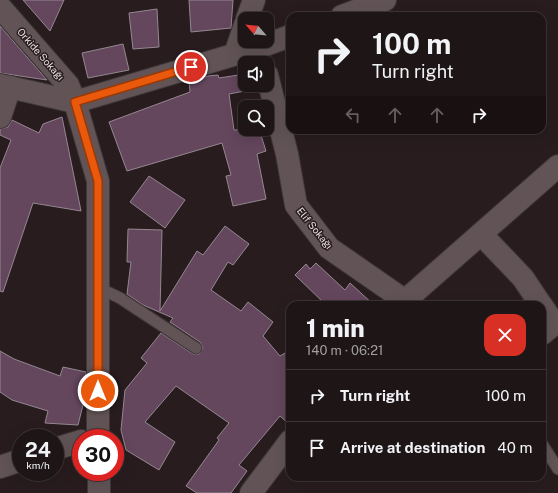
<!DOCTYPE html>
<html lang="en">
<head>
<meta charset="utf-8">
<style>
  body { margin:0; font-family:"Public Sans",sans-serif; background:#2b2223; color:#f1f3f6; height:100vh; display:flex; flex-direction:column; font-size:15px; white-space:nowrap }
  * { box-sizing:border-box; margin:0 }
  p { font-size:13px; color:#a19fa1 }
  .icon { flex:none; width:22px; height:22px; fill:none; stroke:currentColor; stroke-width:2; stroke-linecap:round; stroke-linejoin:round }
  .map { position:relative; flex:1; overflow:hidden }
  .sheet { position:absolute; left:286px; top:301px; width:260px; height:180px; display:flex; flex-direction:column; background:#1e1516; border-radius:12px; box-shadow:0 4px 16px #0002,0 0 0 1px #3c3435 }
  .sheet>* { flex:none }
  .top-card { position:absolute; left:286px; top:12px; width:260px; height:122px; border-radius:12px; box-shadow:0 4px 16px #0002,0 0 0 1px #3c3435; background:#1e1516; color:#f1f3f6; overflow:hidden }
  .needle { width:26px; rotate:297deg }
  .controls { position:absolute; left:238px; top:12px; display:grid; gap:8px }
  .controls a { display:grid; place-items:center; width:36px; height:36px; border-radius:8px; background:#1e1516; box-shadow:0 4px 16px #0002,0 0 0 1px #3c3435; font-size:20px }
  .speed { position:absolute; left:12px; top:429px; display:flex; gap:8px; font-size:20px; font-weight:700; text-align:center }
  .speed>* { display:grid; place-content:center; width:52px; height:52px; border-radius:50%; background:#1e1516; box-shadow:0 4px 16px #0002,0 0 0 1px #3c3435; line-height:1 }
  .speed small { font-size:10px; font-weight:400 }
  .speed .limit { border:6px solid #d22; background:#fff; color:#111 }
  .pin { position:absolute; display:grid; place-items:center; width:34px; height:34px; color:#fff; margin:-17px; border:2px solid #fff; border-radius:50%; box-shadow:0 1px 4px #0007 }
  .me { position:absolute; width:44px; margin:-22px; rotate:0deg; stroke-linejoin:round; filter:drop-shadow(0 0 3px #0008) }
  .turn { display:flex; align-items:center; gap:14px; height:84px; padding:0 20px; font-size:18px }
  .turn .icon { width:52px; height:52px; stroke-width:2.5 }
  .turn b { display:block; font-size:28px; line-height:34px }
  .lanes { display:flex; align-items:center; height:38px; padding:0 20px; background:#0003; justify-content:center; gap:20px; direction:ltr }
  .lanes .off { opacity:.35 }
  .round { display:grid; place-items:center; flex:none; width:42px; height:42px; border-radius:12px; background:#2b2223 }
  .summary { display:flex; align-items:center; justify-content:space-between; height:68px; padding:0 20px }
  h1 { font-size:24px; font-weight:800; line-height:30px }
  ul { padding:0; list-style:none }
  li { display:flex; align-items:center; gap:12px; height:52px; padding:0 20px; border-top:1px solid #3c3435 }
  li div { flex:1 }
  li b { display:block; font-size:15px }
  li em { font-style:normal }
  .map>svg:first-child { display:block }
  .building { fill:#64465d; stroke:#948891 }
  .lines { fill:none; stroke-linecap:round; stroke-linejoin:round }
  .service-casing { stroke:#3f3738; stroke-width:13 }
  .minor-casing { stroke:#3f3738; stroke-width:24 }
  .service { stroke:#625456; stroke-width:11 }
  .minor { stroke:#625456; stroke-width:22 }
  .route-casing { stroke:#983908; stroke-width:10 }
  .route { stroke:#ea580c; stroke-width:7 }
  .labels { text-anchor:middle; dominant-baseline:central; stroke-width:3; stroke-linejoin:round; paint-order:stroke }
  .street-label { font-size:10px; fill:#e7dfe0; stroke:#281c1e }
</style>
</head>
<body>
<div class="map">
<svg width="558" height="493" viewBox="0 0 558 493">
  <rect width="100%" height="100%" fill="#281c1e"/>
  <g class="building">
    <polygon points="23,0 64,0 50,31"/>
    <polygon points="189,0 233,0 231,28 191,32"/>
    <polygon points="157,9 159,47 133,49 129,13"/>
    <polygon points="0,26 47,80 0,73"/>
    <polygon points="123,44 129,70 88,78 82,53"/>
    <polygon points="245,74 245,91 229,94 234,130 259,129 266,151 257,154 266,199 233,206 226,176 231,175 222,143 127,171 109,122 190,92 189,81 208,76 218,75 219,78"/>
    <polygon points="62,117 81,211 33,203 3,292 0,291 0,168 11,140 0,135 0,129 8,127 12,120 39,133 43,124"/>
    <polygon points="149,176 185,200 165,228 130,202"/>
    <polygon points="225,226 249,244 233,265 228,262 211,290 241,311 248,302 273,322 263,336 280,356 290,350 290,425 280,416 239,465 247,471 231,493 197,493 186,486 219,440 217,438 229,423 176,386 145,422 175,442 159,470 126,450 121,430 125,390 147,363 141,358 161,333 193,354 199,354 203,348 200,342 170,322 173,318 143,305 127,294 131,262 127,262 128,229 162,230 160,311 197,251 203,255"/>
    <polygon points="316,263 345,290 350,283 374,305 326,305 295,275 306,264 310,269"/>
    <polygon points="0,351 14,359 60,376 63,367 86,372 86,393 78,425 45,423 48,411 12,400 0,392"/>
  </g>
  <g class="lines">
    <defs>
      <g id="service">
        <polyline points="99,288 120,298 196,348"/>
        <polyline points="542,444 558,469"/>
      </g>
      <g id="minor">
        <polyline points="0,7 68,85 75,102 98,181 98,438"/>
        <polyline points="342,16 385,0"/>
        <polyline points="247,19 254,0"/>
        <polyline points="235,54 245,25"/>
        <polyline points="267,75 287,154 296,205 329,248 404,300"/>
        <polyline points="0,85 75,102 260,47 290,36"/>
        <polyline points="0,117 10,87"/>
        <polyline points="481,234 523,278 541,305"/>
        <polyline points="400,305 558,166"/>
        <polyline points="542,306 554,324 542,334"/>
        <polyline points="55,449 81,441"/>
        <polyline points="0,467 21,460"/>
        <polyline points="99,472 99,493"/>
        <polyline points="251,493 290,441"/>
      </g>
    </defs>
    <use href="#service" class="service-casing"/>
    <use href="#minor" class="minor-casing"/>
    <use href="#service" class="service"/>
    <use href="#minor" class="minor"/>
  </g>
  <g class="lines">
    <defs>
      <polyline id="route" points="98,391 98,181 75,102 191,67"/>
    </defs>
    <use href="#route" class="route-casing"/>
    <use href="#route" class="route"/>
  </g>
  <g class="labels">
    <g class="street-label">
      <text transform="translate(41 54) rotate(49)">Orkide Sokağı</text>
      <text transform="translate(315 228) rotate(51)">Elif Sokağı</text>
    </g>
  </g>
</svg>
<div class="controls">
<a><svg class="needle" viewBox="-14 -14 28 28"><path d="M0-13l5 13h-10z" fill="#e53935"/><path d="M0 13l5-13h-10z" fill="#a19fa1"/></svg></a>
<a><svg class="icon" aria-label="sound" viewBox="0 0 24 24"><path d="M4 9h4l5-4v14l-5-4H4zM17 9q2 3 0 6"/></svg></a>
<a><svg class="icon" aria-label="search" viewBox="0 0 24 24"><circle cx="10" cy="10" r="6"/><path d="M15 15l6 6"/></svg></a>
</div>
<div class="speed"><div>24<small>km/h</small></div><div class="limit">30</div></div>
<div class="pin" style="left:191px;top:67px;background:#d93025"><svg class="icon" aria-label="arrive" viewBox="0 0 24 24"><path d="M6 21V4h12l-3 4 3 4H6"/></svg></div>
<svg class="me" style="left:98px;top:391px" viewBox="-20 -20 40 40"><circle r="17" fill="#ea580c" stroke="#fff" stroke-width="3"/><path d="M0-11L8 9 0 5-8 9z" fill="#fff"/></svg>
<div class="top-card">
<div class="turn"><svg class="icon" aria-label="right" viewBox="0 0 24 24"><path d="M7 20v-9h11M14 6l5 5-5 5"/></svg><div><b>100 m</b>Turn right</div></div>
<div class="lanes"><svg class="icon off" aria-label="left" viewBox="0 0 24 24"><path d="M17 20v-9H6M10 6l-5 5 5 5"/></svg><svg class="icon off" aria-label="ahead" viewBox="0 0 24 24"><path d="M12 20V5M6 11l6-6 6 6"/></svg><svg class="icon off" aria-label="ahead" viewBox="0 0 24 24"><path d="M12 20V5M6 11l6-6 6 6"/></svg><svg class="icon" aria-label="right" viewBox="0 0 24 24"><path d="M7 20v-9h11M14 6l5 5-5 5"/></svg></div>
</div>
<section class="sheet">
<div class="summary"><div><h1>1 min</h1><p>140 m · 06:21</p></div><a class="round" style="background:#d93025;color:#fff"><svg class="icon" aria-label="close" viewBox="0 0 24 24"><path d="M6 6l12 12M18 6L6 18"/></svg></a></div>
<ul>
<li><svg class="icon" aria-label="right" viewBox="0 0 24 24"><path d="M7 20v-9h11M14 6l5 5-5 5"/></svg><div><b>Turn right</b></div><em>100 m</em></li>
<li><svg class="icon" aria-label="arrive" viewBox="0 0 24 24"><path d="M6 21V4h12l-3 4 3 4H6"/></svg><div><b>Arrive at destination</b></div><em>40 m</em></li>
</ul>
</section>
</div>
</body>
</html>
